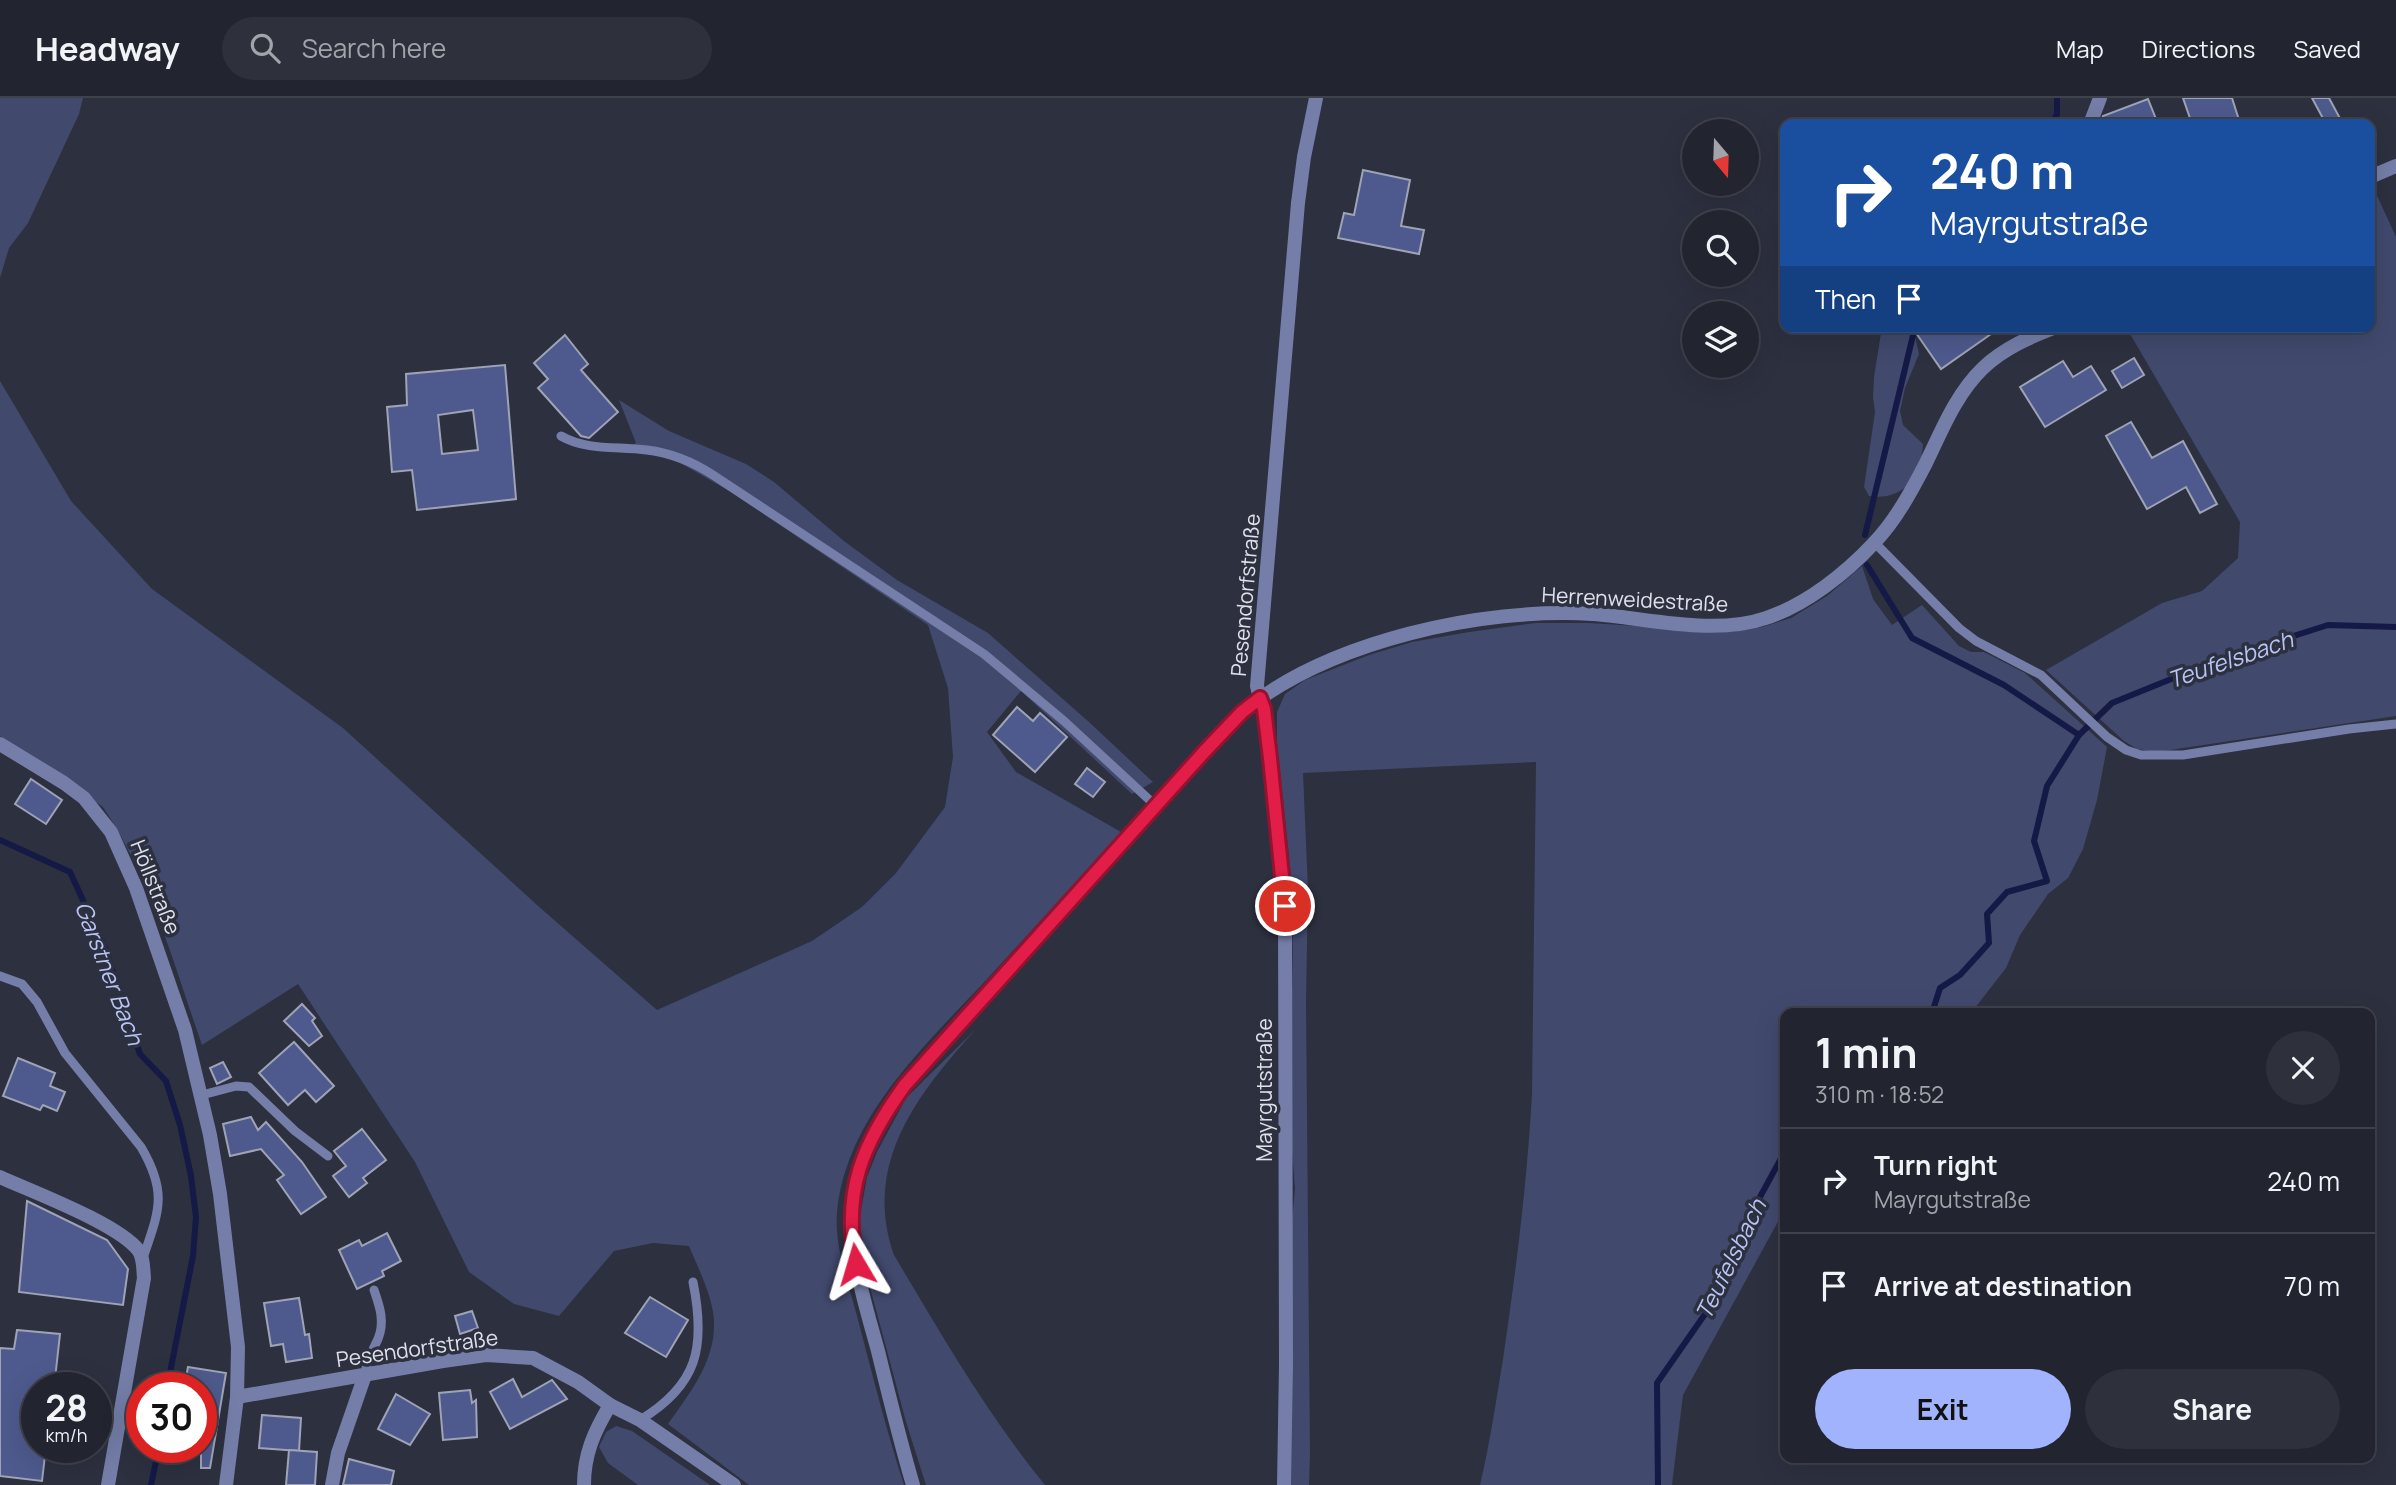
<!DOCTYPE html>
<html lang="en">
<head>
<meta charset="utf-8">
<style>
  body { margin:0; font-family:Manrope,sans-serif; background:#2e303b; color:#f1f3f6; height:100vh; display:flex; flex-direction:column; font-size:26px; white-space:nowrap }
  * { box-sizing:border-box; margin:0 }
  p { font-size:23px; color:#a2a4aa }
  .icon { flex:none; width:38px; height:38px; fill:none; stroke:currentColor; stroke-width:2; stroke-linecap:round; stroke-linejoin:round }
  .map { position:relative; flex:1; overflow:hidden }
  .drawer { position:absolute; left:1780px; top:910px; width:595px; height:455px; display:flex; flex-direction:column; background:#22242f; border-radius:14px; box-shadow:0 7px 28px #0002,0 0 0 2px #3f414b }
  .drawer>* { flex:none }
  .top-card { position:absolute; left:1780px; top:21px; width:595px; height:214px; border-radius:14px; box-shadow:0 7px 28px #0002,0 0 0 2px #3f414b; background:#1a4fa0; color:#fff; overflow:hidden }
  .needle { width:46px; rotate:161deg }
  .controls { position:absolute; left:1682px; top:21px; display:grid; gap:14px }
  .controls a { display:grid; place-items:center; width:77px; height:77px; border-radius:50%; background:#22242f; box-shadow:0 7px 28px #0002,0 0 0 2px #3f414b; font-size:35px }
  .speed { position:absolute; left:21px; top:1274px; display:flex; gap:14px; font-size:35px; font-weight:700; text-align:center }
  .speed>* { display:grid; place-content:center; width:91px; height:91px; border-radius:50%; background:#22242f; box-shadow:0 7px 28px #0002,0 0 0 2px #3f414b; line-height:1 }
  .speed small { font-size:18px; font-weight:400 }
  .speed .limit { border:10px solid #d22; background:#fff; color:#111 }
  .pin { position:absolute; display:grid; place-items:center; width:60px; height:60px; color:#fff; margin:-30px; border:4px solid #fff; border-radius:50%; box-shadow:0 2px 7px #0007 }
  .me { position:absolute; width:77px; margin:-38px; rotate:353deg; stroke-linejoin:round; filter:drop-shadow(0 0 5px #0008) }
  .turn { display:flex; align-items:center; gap:24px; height:147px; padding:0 35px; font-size:32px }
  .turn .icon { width:91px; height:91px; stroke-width:2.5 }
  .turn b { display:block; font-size:49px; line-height:60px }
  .then { display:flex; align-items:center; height:66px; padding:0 35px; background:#0003; gap:14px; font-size:26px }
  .round { display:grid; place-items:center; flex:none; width:74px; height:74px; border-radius:37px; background:#2e303b }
  .overview { display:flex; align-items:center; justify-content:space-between; height:119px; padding:0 35px }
  h1 { font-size:42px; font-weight:700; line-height:52px }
  .action { display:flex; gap:14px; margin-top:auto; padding:14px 35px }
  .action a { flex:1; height:80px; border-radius:42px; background:#a1b3fd; color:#111; font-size:28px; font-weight:700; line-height:80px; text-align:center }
  .action a+a { background:#2e303b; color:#f1f3f6 }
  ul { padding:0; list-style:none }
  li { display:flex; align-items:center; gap:21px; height:105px; padding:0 35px; border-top:2px solid #3f414b }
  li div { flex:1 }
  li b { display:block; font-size:26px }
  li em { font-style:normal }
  header { display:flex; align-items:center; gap:42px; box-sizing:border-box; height:98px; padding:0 35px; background:#22242f; border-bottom:2px solid #3f414b }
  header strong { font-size:33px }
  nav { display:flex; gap:38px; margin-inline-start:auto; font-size:24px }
  .search { width:490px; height:63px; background:#2e303b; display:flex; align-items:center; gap:18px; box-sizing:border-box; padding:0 24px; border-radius:38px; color:#a2a4aa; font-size:26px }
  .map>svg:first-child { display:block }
  .green { fill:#41496d }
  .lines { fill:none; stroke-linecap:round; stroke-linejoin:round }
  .stream { stroke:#141946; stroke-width:6 }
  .building { fill:#4e5a8d; stroke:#9ea3b6; stroke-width:2; fill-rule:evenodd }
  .service { stroke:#747ea8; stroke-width:9 }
  .minor { stroke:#747ea8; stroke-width:14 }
  .tertiary { stroke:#747ea8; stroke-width:14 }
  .route-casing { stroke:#92132f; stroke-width:18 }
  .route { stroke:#e11d48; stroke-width:12 }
  .labels { text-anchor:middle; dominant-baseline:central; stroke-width:7; stroke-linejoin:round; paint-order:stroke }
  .street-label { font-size:21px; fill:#dee0ea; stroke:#2d303f }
  .water-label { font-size:23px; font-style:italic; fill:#b8c5f4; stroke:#2d303f }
</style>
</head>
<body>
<header>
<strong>Headway</strong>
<div class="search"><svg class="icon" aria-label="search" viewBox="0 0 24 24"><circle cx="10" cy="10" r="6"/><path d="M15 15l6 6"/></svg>Search here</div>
<nav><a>Map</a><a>Directions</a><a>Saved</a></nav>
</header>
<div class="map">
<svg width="2396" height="1387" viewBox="0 0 2396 1387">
  <rect width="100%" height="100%" fill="#2d303f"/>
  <g class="green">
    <polygon points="0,0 83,0 79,16 28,125 9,150 0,180"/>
    <polygon points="2374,91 2396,139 2396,618 2157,654 2137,651 2124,643 2046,572 2162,505 2202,493 2238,460 2240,424 2126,229 2370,229 2370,93"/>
    <path d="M 1882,229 L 1913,229 L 1919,256 L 1905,290 L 1900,313 L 1903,327 L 1923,346 C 1921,379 1904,403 1869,398 L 1864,389 L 1875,314 L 1873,300 L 1874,279 Z"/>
    <path d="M 0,283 L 71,403 L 152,491 L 343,630 L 537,807 L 657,912 L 812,843 L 862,809 L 896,775 L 945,709 L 953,659 L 948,590 L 928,527 L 731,394 L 675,362 L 658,357 L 620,354 L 636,345 L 619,302 L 669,333 L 746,366 L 774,384 L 844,443 L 897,482 L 988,535 L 1089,624 L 1153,684 L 1132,696 L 1021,593 L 987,634 L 1016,674 L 1121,734 C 1077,783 1033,831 989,879 C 926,947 846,1018 837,1115 C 834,1147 849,1187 857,1218 C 872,1275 886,1331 904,1387 L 749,1387 L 668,1326 C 689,1296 715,1264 714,1225 C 714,1201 698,1170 689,1148 L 653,1145 L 614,1153 L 559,1218 L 514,1206 L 469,1174 L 415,1064 L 298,886 L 202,947 C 174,867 151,780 103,709 L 0,638 Z"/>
    <path d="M 1862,468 L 1873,501 L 1892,527 L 1922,507 L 1959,548 L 1971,554 L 1984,554 L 2025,575 L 2107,649 L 2097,702 L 2083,751 L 2068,780 L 2048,796 L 2020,837 L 2006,870 L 1971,915 L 1785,915 L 1785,1111 L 1683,1297 L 1672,1387 L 1480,1387 C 1490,1345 1496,1303 1503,1261 C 1516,1173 1527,1085 1532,996 L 1536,664 L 1303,675 L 1308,791 L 1306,902 L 1310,1357 L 1309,1387 L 1291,1387 L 1291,1133 L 1295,1091 L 1289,1013 L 1293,854 L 1291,778 L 1277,645 L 1277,614 L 1285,596 L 1305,582 L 1369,557 L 1412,544 L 1469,534 L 1536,525 L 1589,525 L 1732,534 L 1762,529 L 1791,520 L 1827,498 Z"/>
    <path d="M 975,932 C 917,997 862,1066 894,1157 C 941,1236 987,1316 1045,1387 L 926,1387 L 906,1324 L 867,1178 L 862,1151 L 860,1118 L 867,1079 L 877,1054 L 906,1000 Z"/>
    <polygon points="616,1328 632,1333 710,1387 638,1387 608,1365 599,1349 606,1334"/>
  </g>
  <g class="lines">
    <g class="stream">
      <polyline points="2052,26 2057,16 2057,0"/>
      <polyline points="1865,437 1915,229"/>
      <polyline points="1867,467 1912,540 2004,587 2079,637"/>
      <polyline points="0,742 70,774 105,850 140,956 166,983 180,1027 191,1078 196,1119 193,1158 167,1290"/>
      <polyline points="1932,915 1940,890 1960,877 1989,845 1987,816 2007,794 2047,783 2034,743 2047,688 2079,637 2112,605 2218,562 2328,527 2396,529"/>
      <polyline points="151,1387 159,1349"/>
      <polyline points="1658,1387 1657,1285 1712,1206 1754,1110 1785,1053"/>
    </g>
  </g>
  <g class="building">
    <polygon points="2183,0 2232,0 2239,22 2227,26 2192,26"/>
    <polygon points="2312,0 2329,0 2343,26 2326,26"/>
    <polygon points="2148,1 2158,26 2100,26 2103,18"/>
    <polygon points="1363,72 1410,82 1401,128 1424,132 1419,156 1338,140 1344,115 1354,117"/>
    <polygon points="1924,229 2001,229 1941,271 1916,235"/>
    <polygon points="565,237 588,266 581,272 618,314 589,340 581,338 538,290 548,281 534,265"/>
    <polygon points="2134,260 2144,277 2122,290 2112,273"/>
    <polygon points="2063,263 2073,279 2091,268 2106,292 2045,329 2020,289"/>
    <path d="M 505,267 L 516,401 L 417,412 L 412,372 L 392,374 L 387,309 L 407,307 L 406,276 ZM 473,312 L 478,352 L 442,356 L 438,317 Z"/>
    <polygon points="2131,324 2152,360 2183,343 2217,406 2200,415 2186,389 2147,411 2106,338"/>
    <polygon points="1017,609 1033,623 1040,615 1067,639 1035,674 993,637"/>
    <polygon points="1087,670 1105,684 1093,699 1075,686"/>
    <polygon points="31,681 62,702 46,726 15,706"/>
    <polygon points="302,906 315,920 312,923 322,938 309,948 284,923"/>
    <polygon points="294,944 334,988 316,1004 305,992 288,1007 259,975"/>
    <polygon points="18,960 55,975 50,988 65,994 57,1013 43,1007 40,1012 3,998"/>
    <polygon points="223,964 231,979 217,986 210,970"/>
    <polygon points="251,1019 258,1032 266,1024 302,1064 326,1099 301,1116 277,1082 284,1077 261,1051 230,1058 223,1026"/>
    <polygon points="362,1031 386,1062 363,1080 367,1085 349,1099 333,1078 346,1068 334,1053"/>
    <polygon points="27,1103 107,1142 128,1171 123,1207 19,1194"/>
    <polygon points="387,1135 401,1163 382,1173 384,1178 357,1191 339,1152 359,1142 362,1148"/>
    <polygon points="650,1199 688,1222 666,1259 625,1235"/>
    <polygon points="299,1200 305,1237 309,1236 312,1260 286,1264 283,1246 271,1248 264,1205"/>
    <polygon points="472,1213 478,1230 460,1236 455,1218"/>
    <polygon points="17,1232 60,1236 54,1290 37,1290 37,1349 46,1349 42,1383 0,1378 0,1250 14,1251"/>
    <polygon points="188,1269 226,1275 210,1370 201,1370 201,1290 184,1290"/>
    <polygon points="513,1281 522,1299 552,1282 567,1301 510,1331 490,1294"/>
    <polygon points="470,1292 472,1305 476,1302 477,1339 443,1342 439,1295"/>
    <polygon points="396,1296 430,1316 410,1347 378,1331"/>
    <polygon points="262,1317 301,1320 299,1353 259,1350"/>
    <polygon points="289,1352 317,1354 315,1387 286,1387"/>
    <polygon points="349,1361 394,1373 391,1387 343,1387"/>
  </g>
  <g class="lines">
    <g class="service">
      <path d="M 561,338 C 587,353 618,348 647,352 C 671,355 693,364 713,377 L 984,556 L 1064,623 L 1156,708"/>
      <polyline points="1875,445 1959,530 1976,543 2041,577 2107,639 2126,652 2141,657 2183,657 2349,631 2396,626"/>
      <path d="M 0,878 L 22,886 L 37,904 L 65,955 L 141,1049 C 168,1095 159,1113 143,1160"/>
      <polyline points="202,997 236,988 249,989 295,1033 328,1058"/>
      <path d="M 365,1277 C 366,1263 372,1254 378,1241 C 385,1224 380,1209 374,1192"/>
      <path d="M 640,1322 C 698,1287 706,1249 693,1184"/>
    </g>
    <g class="minor">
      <polyline points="2090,26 2100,0"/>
      <polyline points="2370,79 2396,68"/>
      <path d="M 0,1079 C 33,1094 119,1126 139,1153 C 144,1161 143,1171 144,1180 L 108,1387"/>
      <polyline points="237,1299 443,1263 486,1257 533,1260 578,1284 610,1307 640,1322 734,1387"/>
      <polyline points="332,1387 338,1355 365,1277"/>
      <path d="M 584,1387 C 584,1356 594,1334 610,1307"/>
      <path d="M 913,1387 C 900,1343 889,1298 878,1253 C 863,1198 844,1143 855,1086 C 862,1048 884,1017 905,987 L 1242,614 C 1329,543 1482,509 1593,516 C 1647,520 1714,538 1766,520 C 1806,507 1846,475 1874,445 C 1896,422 1912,392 1926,365 C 1942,332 1956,296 1983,270 C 2004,250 2030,239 2056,229"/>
      <polyline points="1284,1387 1286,1266 1285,808 1282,769 1266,627 1257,588 1298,105 1304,59 1316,0"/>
    </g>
    <polyline class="tertiary" points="0,646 64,685 84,700 111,734 136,790 185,932 210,1037 220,1096 238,1249 237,1299 226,1387"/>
  </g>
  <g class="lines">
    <defs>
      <path id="route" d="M 856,1166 C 842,1093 863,1045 905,987 L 1204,654 L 1242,614 L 1260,600 L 1264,611 L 1270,660 L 1285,808"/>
    </defs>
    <use href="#route" class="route-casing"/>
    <use href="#route" class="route"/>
  </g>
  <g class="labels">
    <g class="street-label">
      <text transform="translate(1245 497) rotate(-85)">Pesendorfstraße</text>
      <text transform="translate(1635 501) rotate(3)">Herrenweidestraße</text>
      <text transform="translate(156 789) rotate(68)">Höllstraße</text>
      <text transform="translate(1264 992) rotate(-90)">Mayrgutstraße</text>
      <text transform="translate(417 1250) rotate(-8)">Pesendorfstraße</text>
    </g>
    <g class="water-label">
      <text transform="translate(2230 561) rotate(-19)">Teufelsbach</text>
      <text transform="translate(110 875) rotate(69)">Garstner Bach</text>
      <text transform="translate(1730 1161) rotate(-64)">Teufelsbach</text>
    </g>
  </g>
</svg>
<div class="controls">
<a><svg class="needle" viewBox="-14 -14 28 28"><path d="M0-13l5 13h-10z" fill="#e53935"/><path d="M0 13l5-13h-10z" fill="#a2a4aa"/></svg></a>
<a><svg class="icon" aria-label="search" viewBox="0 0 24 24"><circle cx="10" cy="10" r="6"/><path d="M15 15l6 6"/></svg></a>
<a><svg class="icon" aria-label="layers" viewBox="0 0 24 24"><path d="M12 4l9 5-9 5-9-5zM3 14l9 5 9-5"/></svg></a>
</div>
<div class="speed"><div>28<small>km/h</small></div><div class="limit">30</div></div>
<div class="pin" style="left:1285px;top:808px;background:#d93025"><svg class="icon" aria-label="arrive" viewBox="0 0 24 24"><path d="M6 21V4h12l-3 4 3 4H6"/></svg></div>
<svg class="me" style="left:856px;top:1166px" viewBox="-20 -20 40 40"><path d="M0-17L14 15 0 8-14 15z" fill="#e11d48" stroke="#fff" stroke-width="4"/></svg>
<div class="top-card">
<div class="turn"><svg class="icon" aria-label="right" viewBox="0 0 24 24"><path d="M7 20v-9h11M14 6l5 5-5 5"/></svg><div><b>240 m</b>Mayrgutstraße</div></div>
<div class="then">Then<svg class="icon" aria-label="arrive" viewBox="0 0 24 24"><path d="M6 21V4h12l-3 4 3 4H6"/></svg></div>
</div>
<section class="drawer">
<div class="overview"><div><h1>1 min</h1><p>310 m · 18:52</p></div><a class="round"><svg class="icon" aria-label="close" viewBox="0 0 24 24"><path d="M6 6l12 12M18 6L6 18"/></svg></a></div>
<ul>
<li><svg class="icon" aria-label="right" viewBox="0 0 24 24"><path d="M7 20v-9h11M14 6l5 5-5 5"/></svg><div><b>Turn right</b><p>Mayrgutstraße</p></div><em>240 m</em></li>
<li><svg class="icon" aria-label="arrive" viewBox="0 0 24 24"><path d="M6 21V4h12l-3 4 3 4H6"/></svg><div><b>Arrive at destination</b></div><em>70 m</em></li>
</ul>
<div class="action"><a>Exit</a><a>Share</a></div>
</section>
</div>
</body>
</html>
